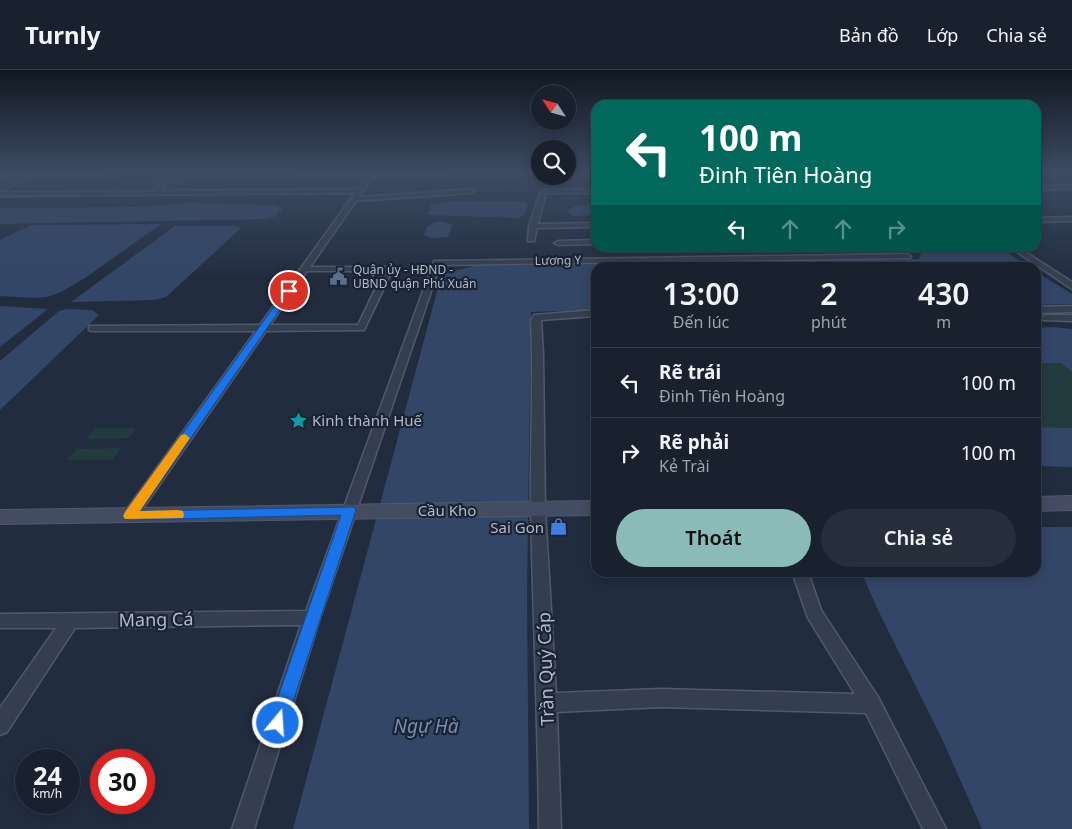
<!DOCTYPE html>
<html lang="vi">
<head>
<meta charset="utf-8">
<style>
  body { margin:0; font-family:"Noto Sans",sans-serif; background:#262e3b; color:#f1f3f6; height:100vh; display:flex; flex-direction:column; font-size:19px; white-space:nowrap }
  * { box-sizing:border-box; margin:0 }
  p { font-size:16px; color:#9fa3aa }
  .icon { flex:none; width:28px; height:28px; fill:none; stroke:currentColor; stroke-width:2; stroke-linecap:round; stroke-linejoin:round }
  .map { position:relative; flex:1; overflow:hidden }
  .panel { position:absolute; left:591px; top:192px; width:450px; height:315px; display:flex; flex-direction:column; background:#19212f; border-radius:15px; box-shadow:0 2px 12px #0003,0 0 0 1px #373e4b }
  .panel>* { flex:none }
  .guide { position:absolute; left:591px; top:30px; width:450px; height:152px; border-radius:15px; box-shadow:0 2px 12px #0003,0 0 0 1px #373e4b; background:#00695c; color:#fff; overflow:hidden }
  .needle { width:32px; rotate:306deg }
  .controls { position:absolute; left:531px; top:15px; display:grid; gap:10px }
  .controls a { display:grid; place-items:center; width:45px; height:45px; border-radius:50%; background:#19212f; box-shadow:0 2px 12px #0003,0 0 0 1px #373e4b; font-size:25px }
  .speed { position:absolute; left:15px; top:679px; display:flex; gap:10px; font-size:25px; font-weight:700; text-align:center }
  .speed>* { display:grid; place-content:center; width:65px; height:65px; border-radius:50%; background:#19212f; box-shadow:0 2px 12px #0003,0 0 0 1px #373e4b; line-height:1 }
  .speed small { font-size:12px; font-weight:400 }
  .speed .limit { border:8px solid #d22; background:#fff; color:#111 }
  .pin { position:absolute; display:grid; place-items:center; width:42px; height:42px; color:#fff; margin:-21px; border:2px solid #fff; border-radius:50%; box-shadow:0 1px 5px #0007 }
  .me { position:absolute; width:55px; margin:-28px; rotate:18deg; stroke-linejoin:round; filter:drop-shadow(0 0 4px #0008) }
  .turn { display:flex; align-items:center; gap:18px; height:105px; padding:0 25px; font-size:22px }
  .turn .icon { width:65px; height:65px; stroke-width:2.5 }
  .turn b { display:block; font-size:35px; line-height:42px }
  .lanes { display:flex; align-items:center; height:48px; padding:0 25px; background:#0003; justify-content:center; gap:25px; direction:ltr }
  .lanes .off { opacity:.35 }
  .eta { display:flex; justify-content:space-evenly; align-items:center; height:85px; text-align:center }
  .eta b { font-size:30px; font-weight:600; line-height:35px }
  .cta { display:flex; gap:10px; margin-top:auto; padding:10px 25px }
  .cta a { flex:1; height:58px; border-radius:30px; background:#8bbbb9; color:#111; font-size:20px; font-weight:600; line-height:58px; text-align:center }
  .cta a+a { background:#262e3b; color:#f1f3f6 }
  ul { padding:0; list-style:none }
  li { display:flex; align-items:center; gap:15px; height:70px; padding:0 25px; border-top:1px solid #373e4b }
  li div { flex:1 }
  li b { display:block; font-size:19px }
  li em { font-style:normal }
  header { display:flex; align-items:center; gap:30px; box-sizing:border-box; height:70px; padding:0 25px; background:#19212f; border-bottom:1px solid #373e4b }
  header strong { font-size:24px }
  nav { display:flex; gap:28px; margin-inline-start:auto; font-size:18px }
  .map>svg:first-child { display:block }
  .green { fill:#233a3f }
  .water { fill:#334667 }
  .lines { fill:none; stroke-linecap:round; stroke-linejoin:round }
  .street-casing { stroke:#505969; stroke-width:3 }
  .secondary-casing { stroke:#505969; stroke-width:2 }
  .street { fill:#353e4e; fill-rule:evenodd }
  .secondary { fill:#434c62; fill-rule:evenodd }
  .route { fill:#1a73e8; stroke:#114b97 }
  .slow { fill:#f59e0b }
  .labels { text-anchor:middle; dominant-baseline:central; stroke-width:4.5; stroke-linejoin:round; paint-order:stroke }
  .far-street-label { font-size:12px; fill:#b1b9ca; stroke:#1a2333 }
  .far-poi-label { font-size:12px; fill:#b1b9ca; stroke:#1a2333; text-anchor:start }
  .poi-label { font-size:15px; fill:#b1b9ca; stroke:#1a2333; text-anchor:start }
  .street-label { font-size:15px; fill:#b1b9ca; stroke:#1a2333 }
  .near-street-label { font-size:18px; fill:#b1b9ca; stroke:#1a2333 }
  .near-water-label { font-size:19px; font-style:italic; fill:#768db4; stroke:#1a2333 }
</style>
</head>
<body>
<header>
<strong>Turnly</strong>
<nav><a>Bản đồ</a><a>Lớp</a><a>Chia sẻ</a></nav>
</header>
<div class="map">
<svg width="1072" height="759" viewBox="0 0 1072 759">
  <rect width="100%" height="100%" fill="#212c3f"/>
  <g class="green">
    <polygon points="166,102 191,103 191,106 197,108 180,111 186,114 182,117 197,119 189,121 157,124 164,116 174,111 160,112 154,116 137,116 124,123 101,123 120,112 141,108 111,109 122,105"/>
    <polygon points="1036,293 1061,293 1072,302 1072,358 1036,357"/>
    <polygon points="95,358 137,358 129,368 86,369"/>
    <polygon points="121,378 112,390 67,390 77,379"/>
  </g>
  <g class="water">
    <polygon points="0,102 108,102 52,108 0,109"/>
    <polygon points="297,102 449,102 436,109 302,108 296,106"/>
    <polygon points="454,131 521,132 527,133 527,139 523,146 518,148 428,145 431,135"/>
    <polygon points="191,133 274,135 283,138 274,147 266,149 0,154 0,138 135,137"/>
    <polygon points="596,134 596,145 574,146 567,141 575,136"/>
    <polygon points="435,152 444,152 452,155 451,160 447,167 431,168 424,165 427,157"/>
    <polygon points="161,154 85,208 61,222 47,227 35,228 0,226 0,170 31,155"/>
    <polygon points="175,156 233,156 241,157 241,158 166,227 155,230 71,232"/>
    <polygon points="913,178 1000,178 1029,197 596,198 596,240 531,242 527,526 529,759 293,759 439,214 447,203 473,196 919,189 921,184"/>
    <polygon points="1036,202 1072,224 1072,234 1036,235"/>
    <polygon points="0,236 48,239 0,277"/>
    <polygon points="67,239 92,240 99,245 0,340 0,291 59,241"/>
    <polygon points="1053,257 1072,259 1072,302 1061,293 1036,293 1036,258"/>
    <polygon points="1036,357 1072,358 1072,397 1036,396"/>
    <polygon points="1036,457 1072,457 1072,759 982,759 942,669 876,536 862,503 1036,502"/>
  </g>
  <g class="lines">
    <defs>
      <g id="street">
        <polygon points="29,102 38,102 0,121 0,117"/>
        <path d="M 370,102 L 376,102 L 359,127 L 472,119 L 475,121 L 472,123 L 356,131 L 310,197 L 392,197 L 393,199 L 364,260 L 266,261 L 135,450 L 130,451 L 125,450 L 123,446 L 125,442 L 256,261 L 92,261 L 89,260 L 89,256 L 260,255 L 355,123 L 0,126 L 0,122 L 154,121 L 161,112 L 178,107 L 180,110 L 165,114 L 161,121 L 358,119 ZM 307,201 L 384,201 L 358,255 L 270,255 Z"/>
        <polygon points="576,104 596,104 596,108 574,107"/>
        <polygon points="1072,115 1072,119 1036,120 1036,116"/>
        <polygon points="596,119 596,123 546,123 538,154 596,153 596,157 537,158 534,171 528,171 529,156 541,120"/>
        <polygon points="1072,147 1072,151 1036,152 1036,148"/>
        <polygon points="596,170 596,174 558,175 554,173 558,171"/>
        <polygon points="1011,178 1019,178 1072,212 1072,219"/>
        <polygon points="907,184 911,186 910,188 440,195 320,548 254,759 232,759 301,555 75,558 7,662 0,665 0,638 56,558 0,558 0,544 306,541 434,191"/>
        <polygon points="1072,236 1072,242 1036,243 1036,237"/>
        <path d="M 596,240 L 596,246 L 541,250 L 543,284 L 545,439 L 556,623 L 661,619 L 855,624 L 808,548 L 792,502 L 808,502 L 821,540 L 878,627 L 946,759 L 923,759 L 866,643 L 661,637 L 557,642 L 561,759 L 539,759 C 538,653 533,546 531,440 C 530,377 534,313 531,250 L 534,245 Z"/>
        <polygon points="1046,245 1072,245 1072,251 1043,250 1041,248"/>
      </g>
      <g id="secondary">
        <polygon points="1072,426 1072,440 1036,441 1036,427"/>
        <polygon points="596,431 596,445 0,454 0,440"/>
      </g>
    </defs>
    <use href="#street" class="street-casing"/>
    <use href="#secondary" class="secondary-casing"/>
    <use href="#street" class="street"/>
    <use href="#secondary" class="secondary"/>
  </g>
  <linearGradient id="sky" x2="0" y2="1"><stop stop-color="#121823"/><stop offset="0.49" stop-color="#3d4b63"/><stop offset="1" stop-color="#3d4b63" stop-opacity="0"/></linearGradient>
  <rect width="1072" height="209" fill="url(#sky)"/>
  <polygon class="route" points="289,219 293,221 140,441 354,437 356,440 286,653 284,660 278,662 271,660 269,653 341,445 130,450 125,449 123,446 286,220"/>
  <polygon class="slow" points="185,364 190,368 140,441 178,440 183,441 184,445 183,448 125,449 123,446 125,442 181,365"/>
  <defs>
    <symbol id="civic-bare" viewBox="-9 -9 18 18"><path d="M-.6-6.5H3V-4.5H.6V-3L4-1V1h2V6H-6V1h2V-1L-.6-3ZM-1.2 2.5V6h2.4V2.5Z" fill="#5c6f8a" stroke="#1a2333" stroke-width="2.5" paint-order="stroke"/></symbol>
    <symbol id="sight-bare" viewBox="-9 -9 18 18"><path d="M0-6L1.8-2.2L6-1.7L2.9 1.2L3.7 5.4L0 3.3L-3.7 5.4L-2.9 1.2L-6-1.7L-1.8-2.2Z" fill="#0f9aa8" stroke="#1a2333" stroke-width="2.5" paint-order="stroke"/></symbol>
    <symbol id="shop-bare" viewBox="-9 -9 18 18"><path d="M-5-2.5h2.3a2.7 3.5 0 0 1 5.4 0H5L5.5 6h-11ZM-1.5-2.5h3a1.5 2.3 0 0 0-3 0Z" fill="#3f7fe0" stroke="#1a2333" stroke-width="2.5" paint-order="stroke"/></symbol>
  </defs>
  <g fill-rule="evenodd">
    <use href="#civic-bare" x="326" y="194" width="25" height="25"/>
    <use href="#sight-bare" x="286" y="338" width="25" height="25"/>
    <use href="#shop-bare" x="546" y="444" width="25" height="25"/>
  </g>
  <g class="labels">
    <g class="far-street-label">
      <text transform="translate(558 190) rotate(-1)">Lương Y</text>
    </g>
    <g class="far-poi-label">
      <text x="353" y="199">Quận ủy - HĐND -<tspan x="353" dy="14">UBND quận Phú Xuân</tspan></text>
    </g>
    <g class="poi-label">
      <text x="312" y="350">Kinh thành Huế</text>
      <text x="544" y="457" text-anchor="end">Sai Gon</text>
    </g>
    <g class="street-label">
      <text x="447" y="440">Cầu Kho</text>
    </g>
    <g class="near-street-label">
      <text transform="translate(156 549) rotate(-1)">Mang Cá</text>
      <text transform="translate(545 599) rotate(-92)">Trần Quý Cáp</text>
    </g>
    <g class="near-water-label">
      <text x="426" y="656">Ngự Hà</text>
    </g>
  </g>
</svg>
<div class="controls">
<a><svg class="needle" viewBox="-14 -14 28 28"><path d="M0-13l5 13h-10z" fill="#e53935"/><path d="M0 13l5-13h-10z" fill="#9fa3aa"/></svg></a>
<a><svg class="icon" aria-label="search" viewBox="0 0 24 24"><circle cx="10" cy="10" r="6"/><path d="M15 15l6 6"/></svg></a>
</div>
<div class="speed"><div>24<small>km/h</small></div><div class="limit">30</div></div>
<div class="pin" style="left:289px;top:221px;background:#d93025"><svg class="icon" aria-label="arrive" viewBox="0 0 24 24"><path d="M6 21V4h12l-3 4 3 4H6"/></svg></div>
<svg class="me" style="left:278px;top:653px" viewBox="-20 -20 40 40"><circle r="17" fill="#1a73e8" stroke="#fff" stroke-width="3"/><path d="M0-11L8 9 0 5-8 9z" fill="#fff"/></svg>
<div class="guide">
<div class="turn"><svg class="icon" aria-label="left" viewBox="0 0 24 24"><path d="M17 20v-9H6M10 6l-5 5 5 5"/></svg><div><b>100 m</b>Đinh Tiên Hoàng</div></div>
<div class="lanes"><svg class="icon" aria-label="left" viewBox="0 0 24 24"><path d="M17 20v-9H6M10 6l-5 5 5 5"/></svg><svg class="icon off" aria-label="ahead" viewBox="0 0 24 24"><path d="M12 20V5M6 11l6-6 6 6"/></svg><svg class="icon off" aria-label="ahead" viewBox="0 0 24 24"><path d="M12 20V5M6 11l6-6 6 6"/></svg><svg class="icon off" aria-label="right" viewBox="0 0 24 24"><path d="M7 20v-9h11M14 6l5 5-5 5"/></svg></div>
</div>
<section class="panel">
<div class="eta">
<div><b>13:00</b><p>Đến lúc</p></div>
<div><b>2</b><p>phút</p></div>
<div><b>430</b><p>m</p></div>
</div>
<ul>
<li><svg class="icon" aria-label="left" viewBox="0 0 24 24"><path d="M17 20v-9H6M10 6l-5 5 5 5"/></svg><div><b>Rẽ trái</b><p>Đinh Tiên Hoàng</p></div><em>100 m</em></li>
<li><svg class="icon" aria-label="right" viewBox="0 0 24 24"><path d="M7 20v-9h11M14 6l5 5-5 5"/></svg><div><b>Rẽ phải</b><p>Kẻ Trài</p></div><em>100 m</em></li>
</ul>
<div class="cta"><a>Thoát</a><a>Chia sẻ</a></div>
</section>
</div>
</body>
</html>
